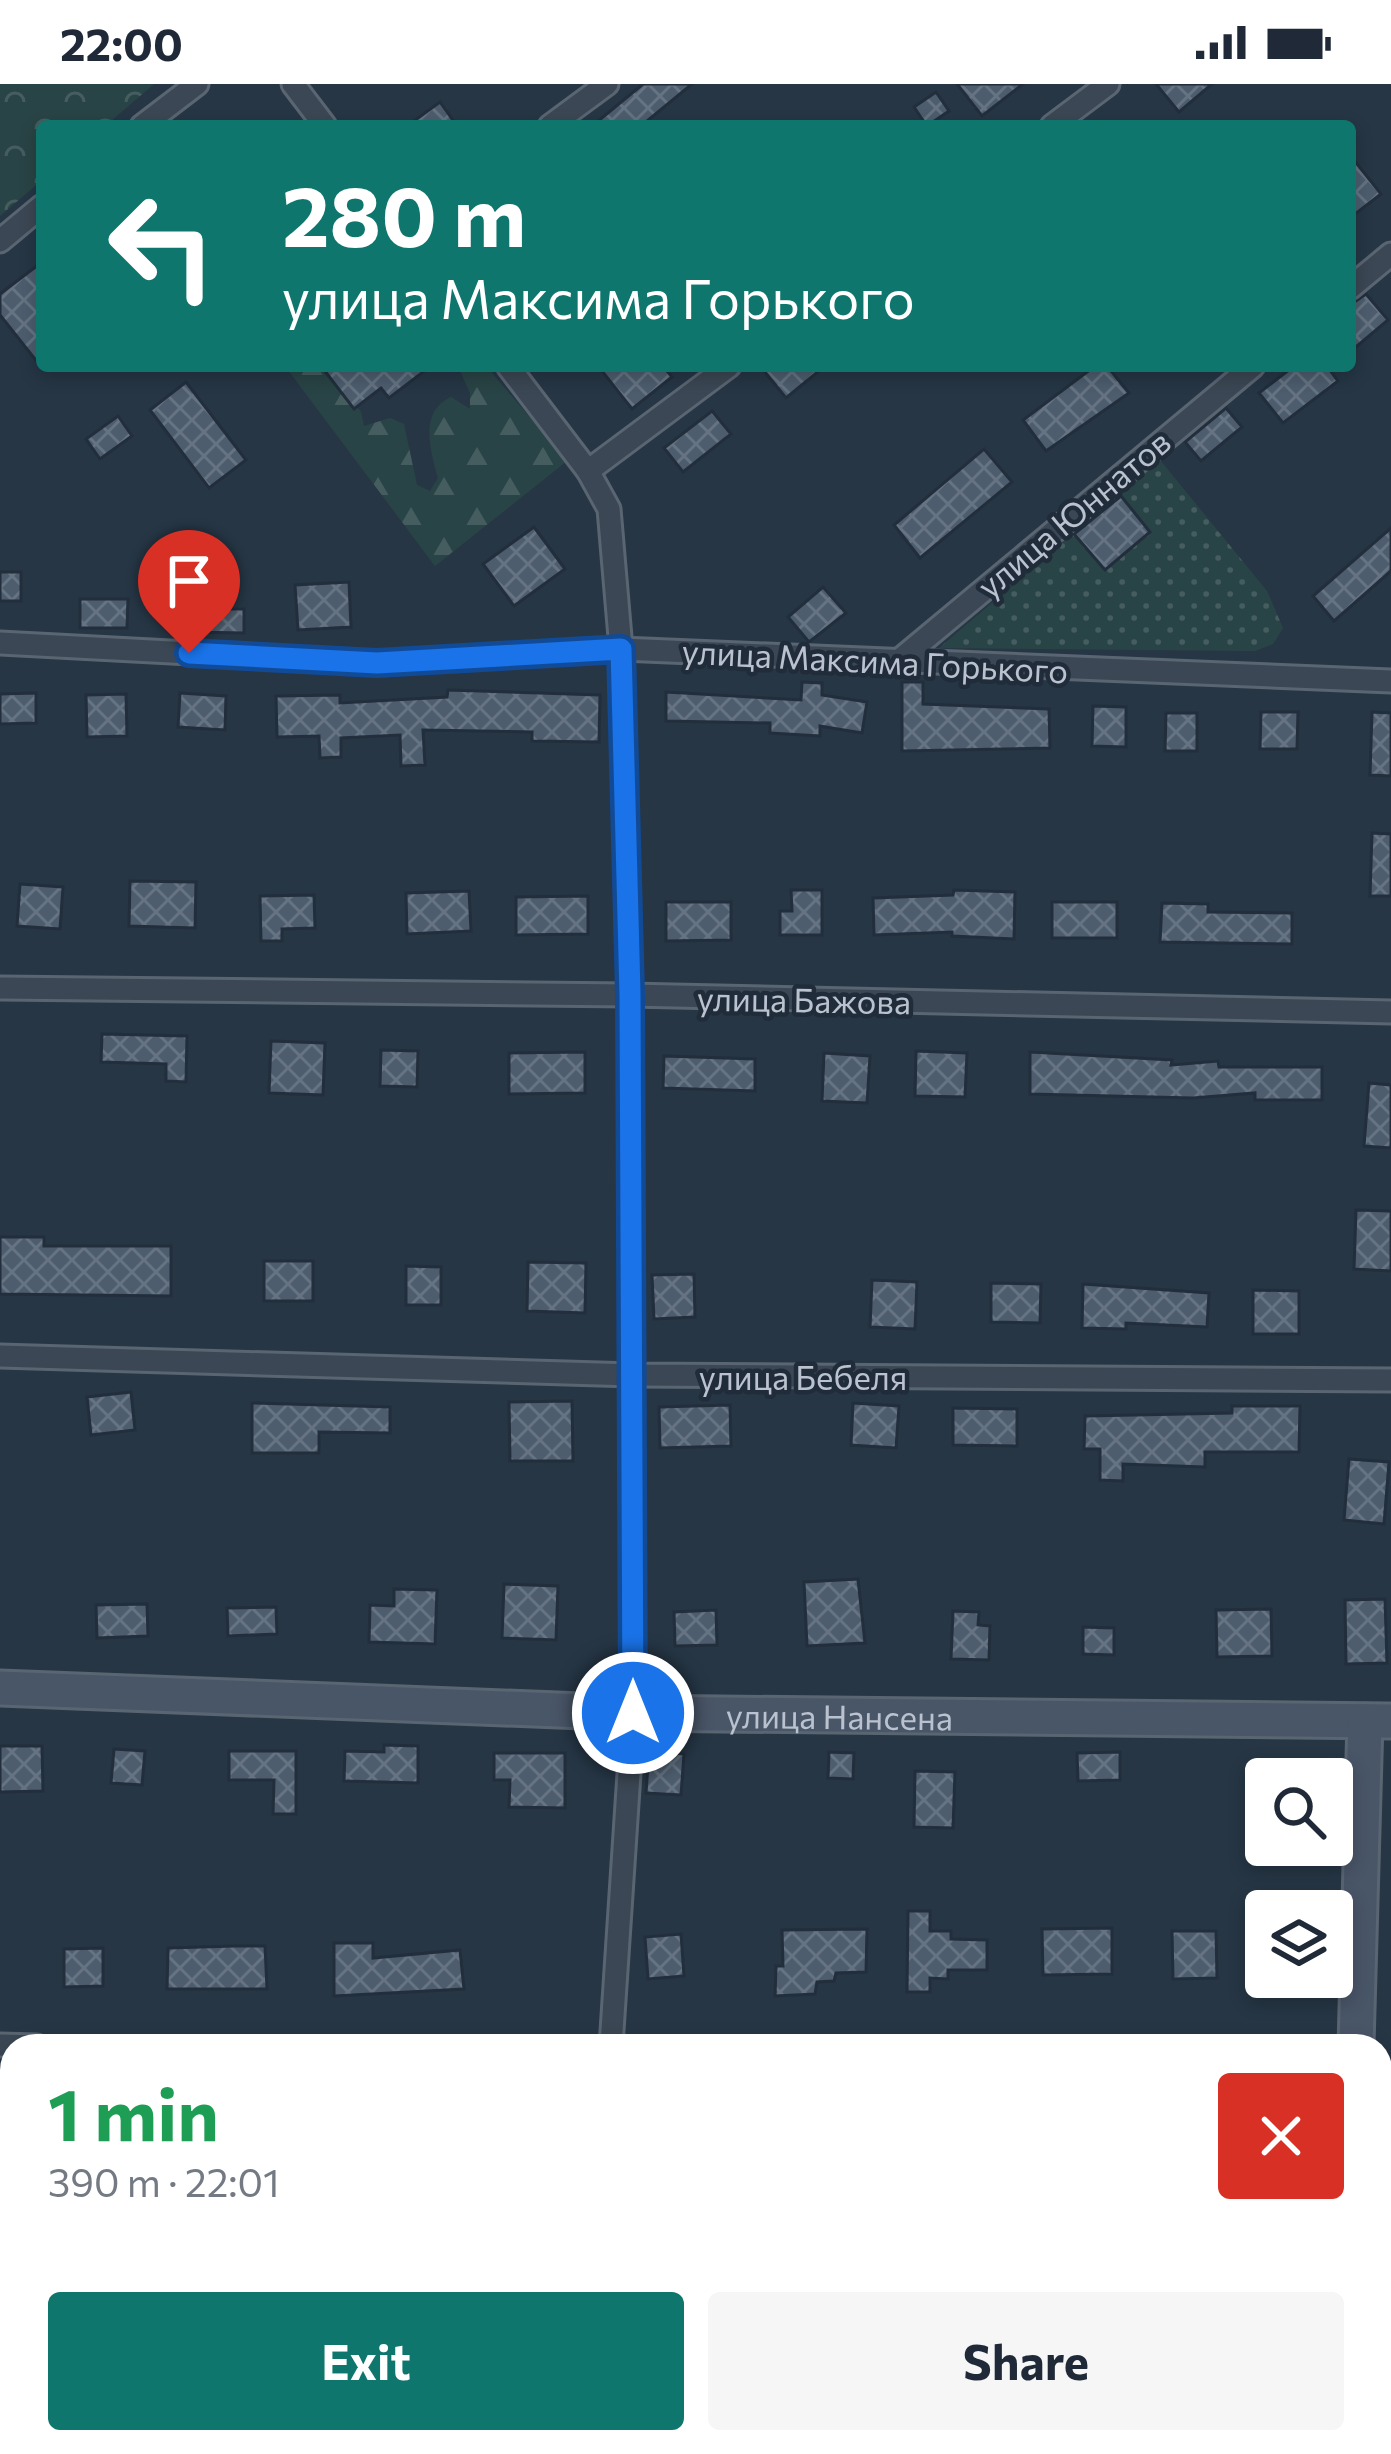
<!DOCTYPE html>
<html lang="en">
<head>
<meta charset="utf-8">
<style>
  body { margin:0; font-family:Commissioner,sans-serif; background:#f6f6f7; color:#1f2937; height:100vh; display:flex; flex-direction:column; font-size:45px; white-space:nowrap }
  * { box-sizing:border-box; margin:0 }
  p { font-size:39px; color:#747a83 }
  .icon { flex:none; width:66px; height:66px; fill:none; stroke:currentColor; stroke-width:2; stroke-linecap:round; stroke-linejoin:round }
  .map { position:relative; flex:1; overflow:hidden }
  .details { position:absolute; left:0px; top:1950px; width:1392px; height:420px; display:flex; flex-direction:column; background:#fff; border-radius:36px 36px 0 0; box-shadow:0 6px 18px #0003 }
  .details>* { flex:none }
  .guide { position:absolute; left:36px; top:36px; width:1320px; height:252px; border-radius:12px; box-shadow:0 6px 18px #0003; background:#0f766e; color:#fff; overflow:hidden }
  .controls { position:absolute; left:1245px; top:1674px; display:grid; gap:24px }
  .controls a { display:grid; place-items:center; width:108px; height:108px; border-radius:12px; background:#fff; box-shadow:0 6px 18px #0003; font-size:60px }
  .pin { position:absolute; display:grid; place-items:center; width:102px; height:102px; color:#fff; margin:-123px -51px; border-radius:50% 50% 50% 0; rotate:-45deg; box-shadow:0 0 12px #0007 }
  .pin .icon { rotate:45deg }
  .me { position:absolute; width:132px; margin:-66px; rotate:0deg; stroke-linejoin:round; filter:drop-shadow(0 0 9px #0008) }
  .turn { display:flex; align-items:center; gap:42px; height:252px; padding:0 48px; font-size:54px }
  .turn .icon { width:156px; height:156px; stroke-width:2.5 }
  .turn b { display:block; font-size:84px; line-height:102px }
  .round { display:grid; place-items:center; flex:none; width:126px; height:126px; border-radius:12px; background:#f6f6f7 }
  .overview { display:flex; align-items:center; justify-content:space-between; height:204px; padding:0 48px }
  h1 { font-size:72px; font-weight:700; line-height:90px; color:#1e9e55 }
  .primary-button { display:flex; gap:24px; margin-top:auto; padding:24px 48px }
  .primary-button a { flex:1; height:138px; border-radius:12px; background:#0f766e; color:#fff; font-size:48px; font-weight:700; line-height:138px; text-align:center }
  .primary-button a+a { background:#f6f6f7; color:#1f2937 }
  .status { display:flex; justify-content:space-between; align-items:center; height:84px; padding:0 60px; background:#fff; direction:ltr }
  .status svg { height:33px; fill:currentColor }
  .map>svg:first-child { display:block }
  .grass { fill:url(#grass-dots) }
  .forest { fill:url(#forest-firs) }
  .park { fill:url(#park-crowns) }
  .building { fill:url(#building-cross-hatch); stroke:#222e3c; stroke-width:3 }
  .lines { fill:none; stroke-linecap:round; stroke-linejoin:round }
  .street-casing { stroke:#5a6572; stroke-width:27 }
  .secondary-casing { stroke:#5a6572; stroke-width:39 }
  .street { stroke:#3b4754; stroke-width:21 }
  .secondary { stroke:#495668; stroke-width:33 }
  .route-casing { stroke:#114b97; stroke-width:30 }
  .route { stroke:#1a73e8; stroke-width:21 }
  .labels { text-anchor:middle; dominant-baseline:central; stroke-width:9; stroke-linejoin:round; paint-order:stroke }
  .street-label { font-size:33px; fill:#b9c2ce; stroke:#202c3a }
</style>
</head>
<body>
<div class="status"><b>22:00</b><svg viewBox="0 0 49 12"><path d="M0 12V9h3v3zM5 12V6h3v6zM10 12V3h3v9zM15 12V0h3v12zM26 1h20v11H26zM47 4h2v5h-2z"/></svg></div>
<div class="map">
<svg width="1391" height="2370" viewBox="0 0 1391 2370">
  <defs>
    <pattern id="grass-dots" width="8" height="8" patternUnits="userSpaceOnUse" patternTransform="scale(3)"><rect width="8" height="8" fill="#294446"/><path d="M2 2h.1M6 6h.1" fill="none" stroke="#465d60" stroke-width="1.8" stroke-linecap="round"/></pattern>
    <pattern id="forest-firs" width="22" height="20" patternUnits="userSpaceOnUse" patternTransform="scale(3)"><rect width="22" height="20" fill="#294446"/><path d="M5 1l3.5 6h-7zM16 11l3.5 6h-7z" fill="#465d60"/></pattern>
    <pattern id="park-crowns" width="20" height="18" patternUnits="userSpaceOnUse" patternTransform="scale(3)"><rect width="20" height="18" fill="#294446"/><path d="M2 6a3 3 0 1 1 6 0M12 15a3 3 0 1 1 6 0" fill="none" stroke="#465d60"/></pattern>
    <pattern id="building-cross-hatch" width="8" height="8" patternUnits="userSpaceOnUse" patternTransform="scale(3)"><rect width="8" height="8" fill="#4d5d6e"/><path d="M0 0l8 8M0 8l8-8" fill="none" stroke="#657382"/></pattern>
  </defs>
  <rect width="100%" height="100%" fill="#263645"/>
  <polygon class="grass" points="1160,376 1267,507 1283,544 1273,560 1255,567 939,564"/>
  <path class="forest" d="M 285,282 L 322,282 L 361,328 L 364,342 L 390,334 L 404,340 L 417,401 L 430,407 L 438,394 C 430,365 419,328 451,313 L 470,325 L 470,309 L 458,282 L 486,282 L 567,377 L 435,482 Z"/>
  <polygon class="park" points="0,0 154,0 105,42 42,42 42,96 0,132"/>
  <g class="building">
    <polygon points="643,0 692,0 641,42 592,42"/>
    <polygon points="957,0 1023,0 982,32"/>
    <polygon points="1156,0 1212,0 1179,28"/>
    <polygon points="936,8 949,27 927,42 914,23"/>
    <polygon points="440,18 457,42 407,42"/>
    <polygon points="1350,71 1381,110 1350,134"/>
    <polygon points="42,178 42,284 0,231 0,210"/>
    <polygon points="1366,210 1388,236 1350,268 1350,221"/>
    <polygon points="321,282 431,282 389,314 381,304 354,325"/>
    <polygon points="598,282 663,282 672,293 632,325"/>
    <polygon points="760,282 825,282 786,314"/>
    <polygon points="1095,282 1107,282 1129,309 1046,367 1023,336"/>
    <polygon points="1294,282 1327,282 1338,297 1283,339 1259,309"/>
    <polygon points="186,298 246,376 209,404 150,326"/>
    <polygon points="1226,324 1242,343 1201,377 1185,358"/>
    <polygon points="712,327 731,350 683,388 664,364"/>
    <polygon points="118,332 132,352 100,375 86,355"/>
    <polygon points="984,365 1012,398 920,474 894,441"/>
    <polygon points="1121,412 1150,448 1105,486 1074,450"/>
    <polygon points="534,443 565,485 514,522 483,480"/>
    <polygon points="1391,444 1391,487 1334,537 1313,512"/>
    <rect x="0" y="488" width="21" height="29"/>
    <polygon points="349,498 351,543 298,546 295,501"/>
    <polygon points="823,503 846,529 809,558 788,533"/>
    <polygon points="80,515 128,515 127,544 80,544"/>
    <polygon points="191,525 244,525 244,549 191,548"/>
    <polygon points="802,598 822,599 822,611 867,618 862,649 820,642 820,652 770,649 770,639 666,637 666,608 801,616"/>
    <polygon points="902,598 923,598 923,620 1049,625 1050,664 902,667"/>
    <polygon points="448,606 600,611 599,658 532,657 532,648 423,646 425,681 401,682 400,651 341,654 341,673 320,674 319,652 277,653 276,612 340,611 340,619 447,613"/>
    <polygon points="36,609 36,639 0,640 0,610"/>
    <polygon points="180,609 226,612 225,646 178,643"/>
    <polygon points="126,610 127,652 87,653 86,611"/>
    <polygon points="1093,622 1126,623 1126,663 1092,662"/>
    <polygon points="1261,628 1298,628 1297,665 1260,665"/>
    <polygon points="1372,628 1391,629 1391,692 1370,691"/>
    <polygon points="1166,629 1197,629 1197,667 1165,667"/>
    <polygon points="1372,749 1391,750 1391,812 1370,812"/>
    <polygon points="130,797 196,798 195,844 129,842"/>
    <polygon points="20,800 63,803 60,845 17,842"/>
    <polygon points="791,806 822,806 822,851 780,851 780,827 792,827"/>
    <polygon points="954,806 1015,808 1014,855 952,852 952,848 874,851 873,814 953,811"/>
    <polygon points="469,807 471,847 407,850 406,809"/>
    <polygon points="314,811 315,844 282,845 282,857 261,857 260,812"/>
    <polygon points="588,812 588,850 516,851 516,813"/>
    <polygon points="666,818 731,818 731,856 666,857"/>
    <rect x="1052" y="818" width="65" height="36"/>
    <polygon points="1162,819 1208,820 1208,828 1292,829 1292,860 1160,858"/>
    <polygon points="102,950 187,952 186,998 166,997 166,980 101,978"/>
    <polygon points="271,957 325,959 323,1011 269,1009"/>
    <polygon points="381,966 418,967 417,1003 380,1002"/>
    <polygon points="916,967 967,969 965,1013 915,1012"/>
    <polygon points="585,968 585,1009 509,1010 509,969"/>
    <polygon points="1030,968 1172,976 1171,981 1218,977 1219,983 1322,983 1322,1016 1255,1016 1255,1009 1193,1014 1030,1010"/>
    <polygon points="824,969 870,972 867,1019 822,1017"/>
    <polygon points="664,972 755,975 755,1007 663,1004"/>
    <polygon points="1369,999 1391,1001 1391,1064 1364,1062"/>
    <polygon points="1356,1126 1391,1127 1391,1187 1354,1185"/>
    <polygon points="0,1153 44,1153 44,1162 171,1162 171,1212 0,1210"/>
    <rect x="264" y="1177" width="49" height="40"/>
    <polygon points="528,1178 586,1179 585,1229 527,1227"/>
    <polygon points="406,1182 441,1183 441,1221 406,1221"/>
    <polygon points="694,1190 695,1233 654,1235 652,1191"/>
    <polygon points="872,1196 917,1198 915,1245 870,1243"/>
    <polygon points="991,1199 1041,1200 1040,1239 991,1238"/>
    <polygon points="1083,1200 1209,1209 1207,1243 1126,1239 1126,1245 1082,1244"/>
    <polygon points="1253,1206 1299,1207 1299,1250 1253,1250"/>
    <polygon points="131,1308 135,1346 91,1351 87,1313"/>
    <polygon points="572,1317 573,1377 510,1377 509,1318"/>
    <polygon points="252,1319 390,1323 390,1349 319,1348 319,1369 252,1369"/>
    <polygon points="853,1319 899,1322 896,1364 851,1361"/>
    <polygon points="730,1321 731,1362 660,1364 659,1323"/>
    <polygon points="1232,1322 1300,1322 1299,1368 1205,1368 1205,1383 1123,1380 1123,1397 1100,1396 1100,1365 1084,1365 1085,1332 1232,1329"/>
    <polygon points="953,1324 1017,1325 1017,1362 953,1361"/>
    <polygon points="1349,1375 1389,1378 1384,1440 1344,1436"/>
    <polygon points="858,1495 865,1559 807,1562 804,1498"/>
    <polygon points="504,1500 558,1502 556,1556 502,1554"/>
    <polygon points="394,1505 437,1506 435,1560 369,1558 370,1521 394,1522"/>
    <polygon points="1385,1515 1387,1579 1346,1580 1345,1516"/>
    <polygon points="147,1520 148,1552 97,1554 96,1521"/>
    <polygon points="276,1523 277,1550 228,1552 227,1524"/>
    <polygon points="1271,1525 1272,1572 1217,1573 1216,1526"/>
    <polygon points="716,1526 717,1561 675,1562 674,1528"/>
    <polygon points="953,1527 979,1528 978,1541 990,1542 989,1576 951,1575"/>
    <polygon points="1083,1543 1114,1544 1114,1571 1083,1570"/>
    <polygon points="384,1661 418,1662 418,1699 344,1697 345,1667 384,1668"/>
    <polygon points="0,1662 42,1662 43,1707 0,1708"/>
    <polygon points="114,1665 145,1667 142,1701 111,1699"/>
    <polygon points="229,1667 296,1667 296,1730 273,1730 274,1696 229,1696"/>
    <polygon points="649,1667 684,1670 681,1711 646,1709"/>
    <polygon points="829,1668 854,1669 853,1695 828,1694"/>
    <polygon points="1120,1668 1120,1696 1078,1697 1077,1669"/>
    <polygon points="494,1669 565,1669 565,1724 509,1723 510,1696 494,1696"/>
    <polygon points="915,1687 955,1688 953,1744 914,1743"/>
    <polygon points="908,1827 930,1827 930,1847 951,1847 951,1855 987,1856 987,1886 948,1886 948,1895 930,1894 930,1908 907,1908"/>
    <polygon points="1112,1844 1112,1890 1043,1891 1042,1845"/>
    <polygon points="867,1845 866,1888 836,1889 834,1897 817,1898 815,1910 775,1912 776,1882 783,1882 782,1846"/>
    <polygon points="1172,1847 1216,1847 1217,1894 1173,1895"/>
    <polygon points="681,1850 684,1892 648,1895 645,1853"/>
    <polygon points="334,1859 373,1859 373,1874 460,1866 464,1905 334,1912"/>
    <polygon points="235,1862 265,1862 267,1905 167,1905 168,1864"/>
    <polygon points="103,1864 103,1902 64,1903 64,1865"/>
  </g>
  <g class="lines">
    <defs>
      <g id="street">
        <polyline points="293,0 325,42"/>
        <polyline points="142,42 197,0"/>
        <polyline points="550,42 607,0"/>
        <polyline points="1052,42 1108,0"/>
        <polyline points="0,157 42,122"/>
        <polyline points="1350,204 1391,170"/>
        <polyline points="508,282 588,387 609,425 621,565 630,911 633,1629 611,1962"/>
        <polyline points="588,387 729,282"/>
        <polyline points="0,559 378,579 621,565 1391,597"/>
        <polyline points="896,579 1253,282"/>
        <polyline points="0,904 630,911 1391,928"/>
        <polyline points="0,1272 633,1291 1391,1296"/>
        <polyline points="0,1961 37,1962"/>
        <polyline points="0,2299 12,2299"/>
        <polyline points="583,2370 584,2358"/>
        <polyline points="1349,2370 1354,2358"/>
      </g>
      <g id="secondary">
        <path id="s1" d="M 0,1604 L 633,1629 L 1391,1637"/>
        <polyline points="1356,1962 1365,1637"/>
        <polyline points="1380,2340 1391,2362"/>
      </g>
    </defs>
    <use href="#street" class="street-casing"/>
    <use href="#secondary" class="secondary-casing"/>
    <use href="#street" class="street"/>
    <use href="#secondary" class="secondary"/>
  </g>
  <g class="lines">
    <defs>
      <polyline id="route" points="189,569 377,579 621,565 630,910 633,1629"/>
    </defs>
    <use href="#route" class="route-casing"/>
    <use href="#route" class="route"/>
  </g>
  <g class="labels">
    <g class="street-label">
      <text transform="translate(1073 429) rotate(-40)">улица Юннатов</text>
      <text transform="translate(875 576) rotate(3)">улица Максима Горького</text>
      <text transform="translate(804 915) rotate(1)">улица Бажова</text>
      <text x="803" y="1292">улица Бебеля</text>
      <text stroke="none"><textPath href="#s1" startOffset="840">улица Нансена</textPath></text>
    </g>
  </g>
</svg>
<div class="controls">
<a><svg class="icon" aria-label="search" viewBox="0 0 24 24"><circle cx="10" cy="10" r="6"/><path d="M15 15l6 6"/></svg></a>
<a><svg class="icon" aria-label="layers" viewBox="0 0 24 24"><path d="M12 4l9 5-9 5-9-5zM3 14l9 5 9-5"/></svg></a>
</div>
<div class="pin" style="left:189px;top:569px;background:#d93025"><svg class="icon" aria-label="arrive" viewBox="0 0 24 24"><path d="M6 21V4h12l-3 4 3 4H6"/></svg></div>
<svg class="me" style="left:633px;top:1629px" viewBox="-20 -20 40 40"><circle r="17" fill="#1a73e8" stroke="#fff" stroke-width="3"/><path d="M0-11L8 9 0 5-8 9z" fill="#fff"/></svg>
<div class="guide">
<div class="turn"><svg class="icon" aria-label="left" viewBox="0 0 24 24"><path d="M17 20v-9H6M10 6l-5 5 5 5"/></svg><div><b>280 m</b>улица Максима Горького</div></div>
</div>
<section class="details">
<div class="overview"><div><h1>1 min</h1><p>390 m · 22:01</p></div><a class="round" style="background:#d93025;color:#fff"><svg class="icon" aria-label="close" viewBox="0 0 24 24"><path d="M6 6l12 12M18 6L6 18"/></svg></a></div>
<div class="primary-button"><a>Exit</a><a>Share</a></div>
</section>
</div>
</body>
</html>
